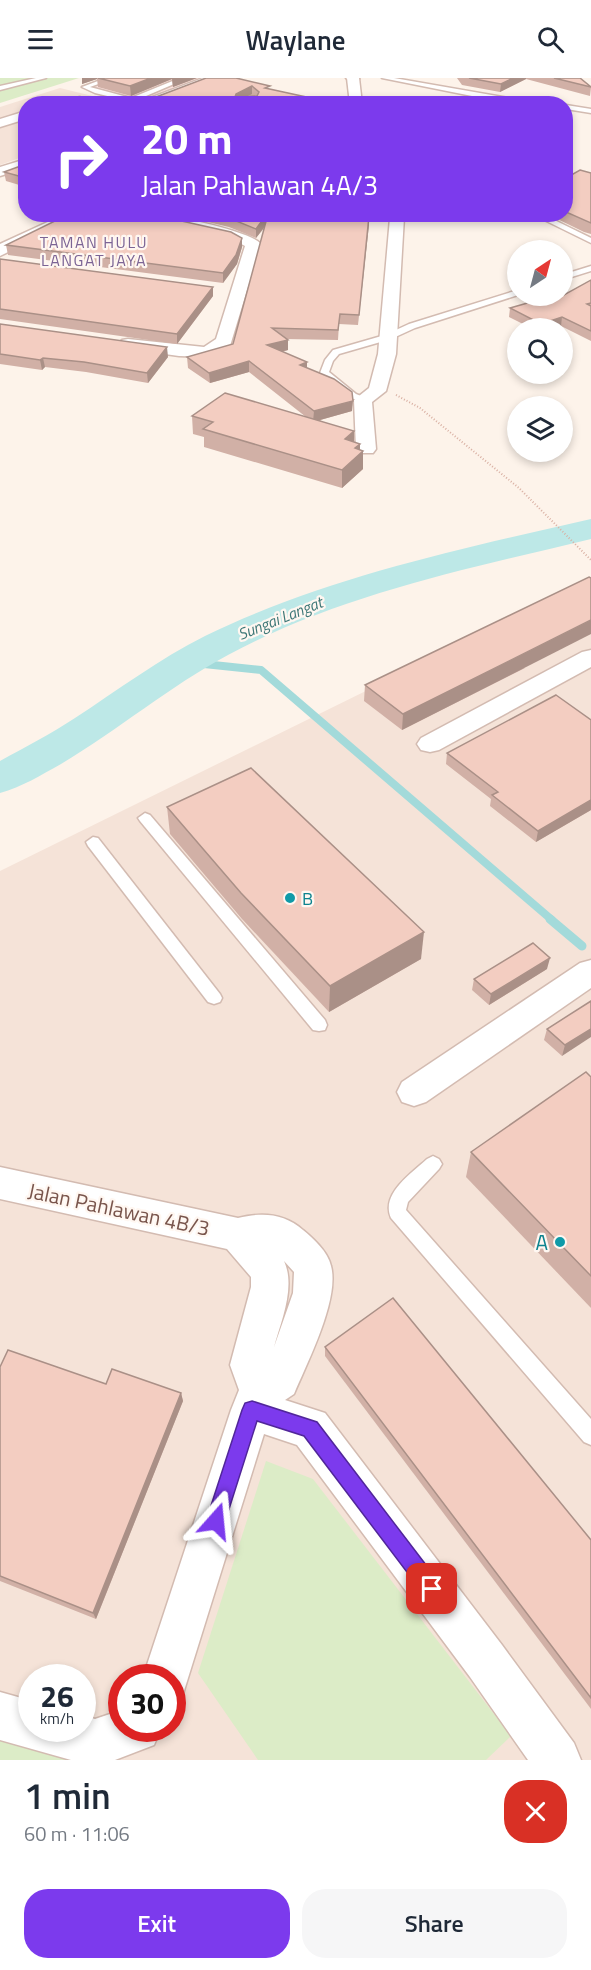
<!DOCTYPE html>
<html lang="en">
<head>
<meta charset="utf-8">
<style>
  body { margin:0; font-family:"Titillium Web",sans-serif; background:#f6f6f7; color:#1f2937; height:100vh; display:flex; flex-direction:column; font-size:22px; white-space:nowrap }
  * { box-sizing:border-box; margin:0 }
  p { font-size:20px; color:#747a83 }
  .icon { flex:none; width:33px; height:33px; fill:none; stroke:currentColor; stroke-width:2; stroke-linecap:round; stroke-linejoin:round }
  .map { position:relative; height:1682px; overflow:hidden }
  .sheet { display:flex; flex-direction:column; background:#fff; flex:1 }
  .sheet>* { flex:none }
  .hud { position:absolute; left:18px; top:18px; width:555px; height:126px; border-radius:24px; box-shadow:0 3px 9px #0003; background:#7c3aed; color:#fff; overflow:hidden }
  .needle { width:39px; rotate:36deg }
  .tools { position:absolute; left:507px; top:162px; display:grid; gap:12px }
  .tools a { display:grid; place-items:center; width:66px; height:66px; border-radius:50%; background:#fff; box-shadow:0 3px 9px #0003; font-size:30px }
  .speed { position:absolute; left:18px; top:1586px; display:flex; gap:12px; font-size:30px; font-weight:700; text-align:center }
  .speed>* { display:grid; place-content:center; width:78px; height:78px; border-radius:50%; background:#fff; box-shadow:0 3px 9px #0003; line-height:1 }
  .speed small { font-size:15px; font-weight:400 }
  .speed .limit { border:9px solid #d22; background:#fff; color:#111 }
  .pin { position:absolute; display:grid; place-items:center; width:51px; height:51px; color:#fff; margin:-26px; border-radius:12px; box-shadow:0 3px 9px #0006 }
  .me { position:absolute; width:66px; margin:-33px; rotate:18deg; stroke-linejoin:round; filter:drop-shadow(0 0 4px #0008) }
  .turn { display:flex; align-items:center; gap:21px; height:126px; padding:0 24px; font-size:27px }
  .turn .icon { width:78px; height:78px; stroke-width:2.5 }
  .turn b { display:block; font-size:42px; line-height:51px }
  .round { display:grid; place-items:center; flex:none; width:63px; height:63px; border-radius:24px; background:#f6f6f7 }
  .summary { display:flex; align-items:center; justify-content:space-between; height:102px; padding:0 24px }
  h1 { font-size:36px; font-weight:600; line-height:45px }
  .button { display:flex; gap:12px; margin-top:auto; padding:12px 24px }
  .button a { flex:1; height:69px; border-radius:24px; background:#7c3aed; color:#fff; font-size:24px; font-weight:600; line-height:69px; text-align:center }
  .button a+a { background:#f6f6f7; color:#1f2937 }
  header { display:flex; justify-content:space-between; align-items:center; height:78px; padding:0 24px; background:#fff; font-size:27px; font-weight:600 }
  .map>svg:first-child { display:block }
  .residential { fill:#f5e3d8; fill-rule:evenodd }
  .commercial { fill:#fde2de }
  .green { fill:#dcecc7 }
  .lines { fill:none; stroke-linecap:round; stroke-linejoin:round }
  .stream-far1 { stroke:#a3dada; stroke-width:8 }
  .stream { stroke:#a3dada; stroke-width:9 }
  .river { fill:#bde8e7; fill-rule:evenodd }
  .service-casing { stroke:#d3bbb1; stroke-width:3 }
  .minor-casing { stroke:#d3bbb1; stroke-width:3 }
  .secondary-casing { stroke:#d6baae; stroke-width:3 }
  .path { stroke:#d9b0a3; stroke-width:2; stroke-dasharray:1 2; stroke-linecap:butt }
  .service { fill:#fff; fill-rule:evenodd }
  .minor { fill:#fff; fill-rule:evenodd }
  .secondary { fill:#fff; fill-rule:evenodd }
  .wall { fill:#d1b0a6 }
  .shaded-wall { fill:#aa9087 }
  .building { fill:#f3cdc1; stroke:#aa9087; stroke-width:1.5; fill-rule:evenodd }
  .route { fill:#7c3aed; stroke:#51269a; stroke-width:1.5 }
  .culture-dot { fill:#0f9aa8; stroke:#fff7f1; stroke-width:2 }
  .labels { text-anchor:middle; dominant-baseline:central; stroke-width:4.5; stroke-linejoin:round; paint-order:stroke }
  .far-neighbourhood-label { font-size:16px; letter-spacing:1.5px; fill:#7c6495; stroke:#fff7f1 }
  .far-water-label { font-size:16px; font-style:italic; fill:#3c7676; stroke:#fff7f1 }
  .culture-label { font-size:18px; fill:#0d838f; stroke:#fff7f1; text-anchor:start }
  .near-street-label { font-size:21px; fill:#79554c; stroke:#fff7f1 }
  .near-culture-label { font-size:21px; fill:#0d838f; stroke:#fff7f1; text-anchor:end }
</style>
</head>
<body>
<header><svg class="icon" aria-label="menu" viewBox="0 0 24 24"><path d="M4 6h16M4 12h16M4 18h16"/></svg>Waylane<svg class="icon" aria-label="search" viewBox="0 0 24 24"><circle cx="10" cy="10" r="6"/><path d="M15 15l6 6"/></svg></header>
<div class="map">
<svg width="591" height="1682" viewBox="0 0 591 1682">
  <rect width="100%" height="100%" fill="#fdf3ea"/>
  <g class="residential">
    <polygon points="60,10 121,25 26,26 25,78 0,87 0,29"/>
    <path d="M 591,502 L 591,1682 L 0,1682 L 0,793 ZM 32,1599 L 82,1599 L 82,1650 L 32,1650 ZM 122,1599 L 172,1599 L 172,1650 L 122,1650 Z"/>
  </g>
  <polygon class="commercial" points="106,0 199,0 137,24 92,15 80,9"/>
  <g class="green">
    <polygon points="0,0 79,0 0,25"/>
    <polygon points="266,1383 313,1401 511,1658 486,1682 258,1682 198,1595"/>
    <polygon points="0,1663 75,1682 0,1682"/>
  </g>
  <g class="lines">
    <polyline class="stream-far1" points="185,584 261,592 552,842"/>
    <polyline class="stream" points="550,841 582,868"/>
    <path class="river" d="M 591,441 L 591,461 C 468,491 341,516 228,577 C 170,608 118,652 61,686 C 41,697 22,709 0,715 L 0,683 C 25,669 51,656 75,640 C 118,612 159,581 205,558 C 327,499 460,471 591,441 Z"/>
    <defs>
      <g id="service">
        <polygon points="36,0 46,0 0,12 0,8"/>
        <polygon points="106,0 115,0 90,9 131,20 180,0 188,0 132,24 95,15 82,9"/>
        <polygon points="382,0 394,0 543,26 487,21 489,26 483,26 477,19"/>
        <polygon points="566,27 591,31 591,35 566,31"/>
        <polygon points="532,136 542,136 591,160 591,165"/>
        <polygon points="591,188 591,193 562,202 562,197"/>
        <polygon points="518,212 518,217 415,250 391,261 339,276 333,283 329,294 356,316 366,320 366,324 350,320 320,295 325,282 333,272 385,257 409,246"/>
        <polygon points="145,735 150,737 325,942 327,947 325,952 319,953 313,952 140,743 138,740"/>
        <polygon points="93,759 98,760 220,916 222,920 220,924 214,926 208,924 88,768 86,764"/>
        <path d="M 433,1078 L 439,1081 L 442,1086 L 439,1091 L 408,1124 L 406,1132 L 591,1341 L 591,1367 L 584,1364 L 391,1140 C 380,1116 412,1095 427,1081 Z"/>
      </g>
      <g id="minor">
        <polygon points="203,0 220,0 153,26 134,26"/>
        <polygon points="347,0 359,0 362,26 350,26"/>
        <polygon points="80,19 96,26 55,26"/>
        <polygon points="26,33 26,41 0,49 0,41"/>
        <polygon points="26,81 26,90 0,98 0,89"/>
        <polygon points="65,136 85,136 0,178 0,166"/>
        <path d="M 128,136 C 138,136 147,136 157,136 C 176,138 250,153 261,166 L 230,268 L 207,279 L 179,278 L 122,270 L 119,266 L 122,262 L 128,261 L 204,269 L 216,261 L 245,168 L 232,161 L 135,140 Z"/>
        <polygon points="387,136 403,136 404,139 396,276 386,313 372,324 376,371 373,375 359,375 356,371 354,322 369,310 378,276 390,140"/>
        <polygon points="591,572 591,589 439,672 430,674 421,672 417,666 421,660 582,574"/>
        <polygon points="591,882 591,910 426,1024 414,1028 402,1024 397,1014 402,1004 580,885"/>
        <path d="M 0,1089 L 238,1140 C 262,1134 284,1135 303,1152 C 314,1161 328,1174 331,1188 C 340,1221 307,1285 294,1316 L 285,1322 L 325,1335 L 502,1567 L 574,1665 L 581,1682 L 528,1682 L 470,1599 L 297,1367 L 264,1356 L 183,1616 L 172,1620 L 172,1599 L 143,1599 L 231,1332 L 239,1312 L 230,1287 L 251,1209 L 251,1199 L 227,1171 L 0,1121 ZM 284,1183 L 294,1194 L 293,1215 L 274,1269 C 281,1243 296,1209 284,1183 Z"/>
        <polygon points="0,1614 32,1623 32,1650 82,1650 82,1637 95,1641 122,1632 122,1650 161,1650 154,1667 115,1682 71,1682 0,1662"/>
      </g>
      <polygon id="secondary" points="346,0 359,0 359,1 353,5"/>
    </defs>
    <use href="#service" class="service-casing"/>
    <use href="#minor" class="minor-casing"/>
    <use href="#secondary" class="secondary-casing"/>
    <polyline class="path" points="396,317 420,330 519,410 591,482"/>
    <use href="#service" class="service"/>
    <use href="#minor" class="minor"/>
    <use href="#secondary" class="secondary"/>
  </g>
  <g class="wall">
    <polygon points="82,0 197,0 173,9 172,1 131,18 98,9 97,1 82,6"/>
    <polygon points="206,0 270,11 334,25 157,23 156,19"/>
    <polygon points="457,0 580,0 591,9 590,18 526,1 500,14 462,7"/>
    <polygon points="26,86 26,109 6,103 4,94"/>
    <polygon points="591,95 591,156 584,154 547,136 566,136 566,100"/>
    <polygon points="174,136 367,136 369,138 358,247 339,246 338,262 286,261 288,262 288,272 282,274 307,290 352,333 320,342 354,364 360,372 363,373 363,391 342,410 204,369 204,359 193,356 192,338 306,339 249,294 210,305 188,290 187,279 233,266 265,149 256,160 229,149"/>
    <polygon points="6,167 242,169 237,186 223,205 8,177"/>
    <polygon points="0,181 213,209 213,218 177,266 0,241"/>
    <polygon points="591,202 591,263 561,248 552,250 531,250 509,239 510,230 564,217"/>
    <polygon points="0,246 168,279 148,305 86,294 45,289 42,292 0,286"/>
    <polygon points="525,590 402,652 364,623 365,607"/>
    <polygon points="591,642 591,732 536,764 490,728 491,721 446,686 447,675"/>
    <polygon points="167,729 421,881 329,934 242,841 170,756"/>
    <polygon points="547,891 489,927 472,912 474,901"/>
    <polygon points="591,923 562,978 544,962 547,951"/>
    <polygon points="591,999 591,1230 466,1099 471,1074"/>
    <polygon points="325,1269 591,1462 591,1631 325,1278"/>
    <polygon points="0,1289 106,1306 181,1315 183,1323 96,1541 0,1503"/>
  </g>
  <g class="shaded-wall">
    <polygon points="82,0 97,0 97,1 82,6"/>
    <polygon points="151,0 197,0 173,9 172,1 131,18 130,8"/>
    <polygon points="513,0 526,0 526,1 500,14 501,6"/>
    <polygon points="252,8 252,16 236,24 235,26 236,16"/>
    <polygon points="267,136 269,136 269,143 256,160 256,151"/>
    <polygon points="369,138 369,147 358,247 359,237"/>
    <polygon points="242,160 242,169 237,186 223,205 223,195"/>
    <polygon points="213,209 213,218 177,266 177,256"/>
    <polygon points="562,239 561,248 552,250 540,250 541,246"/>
    <polygon points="288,262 288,272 267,277 267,267"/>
    <polygon points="167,269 168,279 148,305 147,295"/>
    <polygon points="43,280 45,289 42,292 40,282"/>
    <polygon points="249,283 249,294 210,305 209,295"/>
    <polygon points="307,284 307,294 300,287"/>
    <polygon points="353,323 352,333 313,344 314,333"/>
    <polygon points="354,353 354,371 345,361"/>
    <polygon points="360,366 360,376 363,373 363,391 342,410 342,392 355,370"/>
    <polygon points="591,542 591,556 402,652 403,636"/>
    <polygon points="591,722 591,732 536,764 538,753"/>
    <polygon points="424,854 421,881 329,934 330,908"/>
    <polygon points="550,880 547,891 489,927 491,916"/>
    <polygon points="591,951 591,959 562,978 565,967"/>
    <polygon points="181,1315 183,1323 96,1541 93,1535"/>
  </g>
  <g class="building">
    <polygon points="98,0 151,0 130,8"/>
    <path d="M 206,0 L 236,0 L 270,8 L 265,10 L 334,25 L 150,26 L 163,21 L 156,19 ZM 252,8 L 259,14 L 257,18 L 235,19 L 236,16 Z"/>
    <polygon points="469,0 513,0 501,6"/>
    <polygon points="554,0 580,0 591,9"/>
    <polygon points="26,86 26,100 4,94"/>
    <polygon points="580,92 591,95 591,145 566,134 566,100"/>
    <polygon points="69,136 150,136 231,154 242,160 236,177 223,195 6,167"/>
    <polygon points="214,136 267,136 256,151 229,140"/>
    <polygon points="268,136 367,136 369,138 359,237 340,236 338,252 272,250 288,262 267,267 307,284 300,287 334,301 352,314 353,323 314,333 249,283 209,295 187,279 233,266"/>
    <polygon points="0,181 213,209 177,256 0,231"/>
    <polygon points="591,202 591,225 587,226 591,228 591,253 562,239 541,246 510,230 552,218 562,218 562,216 564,217"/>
    <polygon points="0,246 167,269 147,295 84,284 43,280 40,282 0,276"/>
    <polygon points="225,315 354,353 345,361 360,366 355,370 363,373 342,392 203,351 213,344 192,338"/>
    <polygon points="589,499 591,500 591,542 403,636 365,607"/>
    <polygon points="556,617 591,642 591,722 538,753 492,717 498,714 447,675"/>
    <polygon points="251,690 424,854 330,908 241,815 167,729"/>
    <polygon points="533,865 550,880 491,916 474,901"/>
    <polygon points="591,923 591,951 565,967 547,951"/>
    <polygon points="586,994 591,999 591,1198 471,1074"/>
    <polygon points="393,1220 591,1462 591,1620 325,1269"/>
    <polygon points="8,1272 106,1306 112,1291 181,1315 93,1535 0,1498 0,1289"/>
  </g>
  <polygon class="route" points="252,1323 317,1344 439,1504 442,1511 439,1518 432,1521 425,1518 304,1358 257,1343 223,1450 216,1453 209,1450 206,1443 242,1332 245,1325"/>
  <g class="culture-dot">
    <circle cx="290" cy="820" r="6"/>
    <circle cx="560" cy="1164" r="6"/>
  </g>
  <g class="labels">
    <g class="far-neighbourhood-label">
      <text x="94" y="164">TAMAN HULU<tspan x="94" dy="18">LANGAT JAYA</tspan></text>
    </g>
    <g class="far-water-label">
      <text transform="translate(280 540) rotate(-22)">Sungai Langat</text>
    </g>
    <g class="culture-label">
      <text x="302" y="820">B</text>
    </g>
    <g class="near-street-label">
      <text transform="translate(119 1131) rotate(12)">Jalan Pahlawan 4B/3</text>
    </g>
    <g class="near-culture-label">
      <text x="548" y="1164">A</text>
    </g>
  </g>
</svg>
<div class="tools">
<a><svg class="needle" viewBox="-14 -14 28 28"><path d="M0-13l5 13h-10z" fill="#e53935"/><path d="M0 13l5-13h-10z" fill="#747a83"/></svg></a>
<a><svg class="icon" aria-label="search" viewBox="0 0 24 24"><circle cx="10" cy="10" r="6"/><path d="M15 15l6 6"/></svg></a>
<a><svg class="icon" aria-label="layers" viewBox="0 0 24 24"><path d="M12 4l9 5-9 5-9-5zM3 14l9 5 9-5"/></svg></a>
</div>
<div class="speed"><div>26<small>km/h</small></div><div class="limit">30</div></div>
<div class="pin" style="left:432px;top:1511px;background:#d93025"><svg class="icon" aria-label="arrive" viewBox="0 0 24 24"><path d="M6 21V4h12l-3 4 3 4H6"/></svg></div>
<svg class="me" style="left:216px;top:1443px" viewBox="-20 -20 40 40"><path d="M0-17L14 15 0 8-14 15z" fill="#7c3aed" stroke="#fff" stroke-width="4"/></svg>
<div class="hud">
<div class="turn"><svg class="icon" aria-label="right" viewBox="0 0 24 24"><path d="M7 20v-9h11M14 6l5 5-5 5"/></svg><div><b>20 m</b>Jalan Pahlawan 4A/3</div></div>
</div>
</div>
<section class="sheet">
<div class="summary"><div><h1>1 min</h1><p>60 m · 11:06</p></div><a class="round" style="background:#d93025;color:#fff"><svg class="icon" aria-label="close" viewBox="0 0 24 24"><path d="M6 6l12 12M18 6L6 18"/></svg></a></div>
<div class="button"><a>Exit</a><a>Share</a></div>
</section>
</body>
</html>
